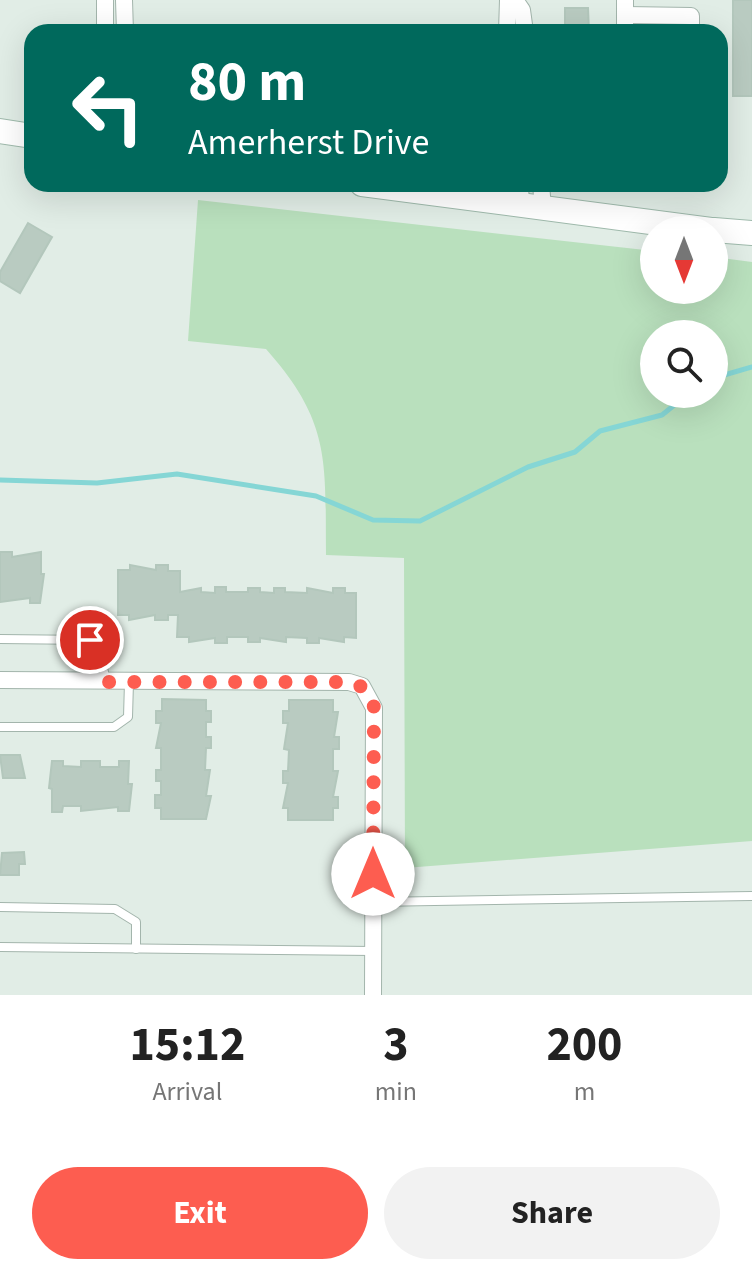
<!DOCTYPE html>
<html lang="en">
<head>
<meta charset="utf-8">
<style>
  body { margin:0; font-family:"Source Sans 3",sans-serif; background:#f2f2f2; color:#222; height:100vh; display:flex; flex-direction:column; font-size:30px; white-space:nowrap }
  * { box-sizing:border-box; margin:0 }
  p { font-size:26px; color:#767676 }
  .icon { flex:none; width:44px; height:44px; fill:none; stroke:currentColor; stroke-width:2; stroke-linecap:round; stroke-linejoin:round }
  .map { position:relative; height:995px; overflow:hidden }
  .panel { display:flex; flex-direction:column; background:#fff; flex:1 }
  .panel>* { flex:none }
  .hud { position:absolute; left:24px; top:24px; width:704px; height:168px; border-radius:24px; box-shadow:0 8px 32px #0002; background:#00695c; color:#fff; overflow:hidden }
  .needle { width:52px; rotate:180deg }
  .tools { position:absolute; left:640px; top:216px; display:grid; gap:16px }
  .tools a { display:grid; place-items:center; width:88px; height:88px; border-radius:50%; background:#fff; box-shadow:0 8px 32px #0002; font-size:40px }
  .pin { position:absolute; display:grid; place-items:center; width:68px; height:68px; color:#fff; margin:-34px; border:4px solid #fff; border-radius:50%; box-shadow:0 2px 8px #0007 }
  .me { position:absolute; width:88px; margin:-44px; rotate:0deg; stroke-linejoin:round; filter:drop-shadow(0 0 6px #0008) }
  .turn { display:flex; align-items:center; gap:28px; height:168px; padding:0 32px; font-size:36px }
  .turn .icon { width:104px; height:104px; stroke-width:2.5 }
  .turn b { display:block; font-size:56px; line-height:68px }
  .eta { display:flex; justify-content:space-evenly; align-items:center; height:136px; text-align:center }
  .eta b { font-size:48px; font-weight:700; line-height:56px }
  .primary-button { display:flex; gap:16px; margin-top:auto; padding:16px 32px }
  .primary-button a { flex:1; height:92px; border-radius:48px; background:#fd5d50; color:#fff; font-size:32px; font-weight:700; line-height:92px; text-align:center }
  .primary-button a+a { background:#f2f2f2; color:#222 }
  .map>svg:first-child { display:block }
  .green { fill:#b9e0bd; fill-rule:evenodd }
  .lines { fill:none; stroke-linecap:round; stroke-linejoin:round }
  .stream { stroke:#85d6d5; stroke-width:5 }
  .building { fill:#b9cbc1; stroke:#b3c7bc; stroke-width:2 }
  .lane-casing { stroke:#a3b5ac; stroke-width:10 }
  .street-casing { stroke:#a3b5ac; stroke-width:18 }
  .secondary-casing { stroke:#9fbaac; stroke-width:26 }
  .lane { stroke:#fff; stroke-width:8 }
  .street { stroke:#fff; stroke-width:16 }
  .secondary { stroke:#fff; stroke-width:24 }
  .route { stroke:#fd5d50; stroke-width:14; stroke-dasharray:0 25.2 }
</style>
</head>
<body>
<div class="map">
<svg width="752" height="995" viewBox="0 0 752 995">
  <rect width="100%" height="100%" fill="#e1ede6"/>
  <path class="green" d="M 198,200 L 654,251 L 654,290 L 714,290 L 714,257 L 752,262 L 752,841 L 405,868 L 404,558 L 326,555 C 325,463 332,423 266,349 L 188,341 ZM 654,334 L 714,334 L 714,394 L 654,394 Z"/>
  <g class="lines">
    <g class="stream">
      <polyline points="714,378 752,367"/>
      <polyline points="0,480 97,483 177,474 316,496 373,520 420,521 528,467 575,452 600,431 662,415 688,394"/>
    </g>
  </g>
  <g class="building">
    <rect x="733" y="0" width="19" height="96"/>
    <polygon points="565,8 588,8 589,32 565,32"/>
    <polygon points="28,223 52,237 20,293 0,281 0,272"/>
    <polygon points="0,552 12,552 12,557 41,552 41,574 44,574 40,603 30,603 30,598 0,602"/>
    <polygon points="130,565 156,570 156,565 168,565 168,571 180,571 180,592 201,588 201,592 215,593 215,587 226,587 226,592 248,592 248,588 260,588 260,592 274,593 274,588 285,588 285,592 307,593 307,588 333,593 333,588 345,588 345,593 356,593 356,638 344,637 344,642 319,638 319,643 307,643 307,638 286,637 286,642 260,638 260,642 248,642 248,637 227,637 227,643 215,643 215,638 189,642 189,637 177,637 178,615 168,615 168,620 155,620 155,615 129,620 129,615 118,615 118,570 130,570"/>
    <polygon points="162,699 206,700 206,711 211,711 211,722 206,722 206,737 211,737 211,748 206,748 205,770 210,770 206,796 211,796 206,819 161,819 161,808 155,808 155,795 161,795 161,781 156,781 156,770 161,770 161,748 156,748 161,723 156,723 156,711 162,711"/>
    <polygon points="289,700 333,700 333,712 338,712 334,737 339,737 339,749 333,749 333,771 338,771 333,797 338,797 338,808 333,808 333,820 288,820 288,808 283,808 288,783 283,783 283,771 288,771 289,750 284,749 288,723 283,723 283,711 289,711"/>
    <polygon points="0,755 20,755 25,778 3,778"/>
    <polygon points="52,761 63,761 63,766 81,767 81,761 100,761 100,767 119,767 119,761 129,761 128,784 132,784 129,811 118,811 118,807 81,811 81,806 63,806 62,812 52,812 52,789 49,788"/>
    <polygon points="24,852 25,864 19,864 19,875 0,875 2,853"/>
  </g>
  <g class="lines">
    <defs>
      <g id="lane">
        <polyline points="0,639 90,640 98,645 106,681"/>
        <polyline points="0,727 114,727 128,717 129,682"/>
        <polyline points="374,902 752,896"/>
        <polyline points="0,907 115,909 136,922 136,949"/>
        <polyline points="0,947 373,951"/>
      </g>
      <g id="street">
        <polyline points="105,0 105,32"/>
        <polyline points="124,0 125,32"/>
        <polyline points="515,0 522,10 525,32"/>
        <polyline points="625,0 625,32"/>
        <polyline points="625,15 691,16 691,32"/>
        <polyline points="507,32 508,0"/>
        <polyline points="520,184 521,206"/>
        <polyline points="541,184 543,209"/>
        <polyline points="0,680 349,682 362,686 374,708 373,995"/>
      </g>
      <g id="secondary">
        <polyline points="0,131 32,136"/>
        <polyline points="362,184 711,230"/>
        <polyline points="714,230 752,233"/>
      </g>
    </defs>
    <use href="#lane" class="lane-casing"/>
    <use href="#street" class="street-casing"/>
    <use href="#secondary" class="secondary-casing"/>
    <use href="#lane" class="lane"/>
    <use href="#street" class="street"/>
    <use href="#secondary" class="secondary"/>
  </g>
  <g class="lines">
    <path class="route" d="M 90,640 L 98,645 L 106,682 L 349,682 C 363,685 372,693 374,708 L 373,874"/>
  </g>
</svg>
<div class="tools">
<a><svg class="needle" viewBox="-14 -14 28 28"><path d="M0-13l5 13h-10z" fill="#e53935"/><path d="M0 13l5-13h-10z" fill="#767676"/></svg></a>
<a><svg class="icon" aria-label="search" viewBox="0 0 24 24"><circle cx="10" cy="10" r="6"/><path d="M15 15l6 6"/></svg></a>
</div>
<div class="pin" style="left:90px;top:640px;background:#d93025"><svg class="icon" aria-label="arrive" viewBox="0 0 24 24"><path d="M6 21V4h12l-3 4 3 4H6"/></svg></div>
<svg class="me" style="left:373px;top:874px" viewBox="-20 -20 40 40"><circle r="19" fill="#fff"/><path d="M0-13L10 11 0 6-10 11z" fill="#fd5d50"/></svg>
<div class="hud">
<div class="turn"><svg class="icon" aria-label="left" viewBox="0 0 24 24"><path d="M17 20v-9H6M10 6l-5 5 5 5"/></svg><div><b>80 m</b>Amerherst Drive</div></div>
</div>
</div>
<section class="panel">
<div class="eta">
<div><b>15:12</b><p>Arrival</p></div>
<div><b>3</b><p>min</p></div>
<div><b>200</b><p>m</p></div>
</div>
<div class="primary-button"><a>Exit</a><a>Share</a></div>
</section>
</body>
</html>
